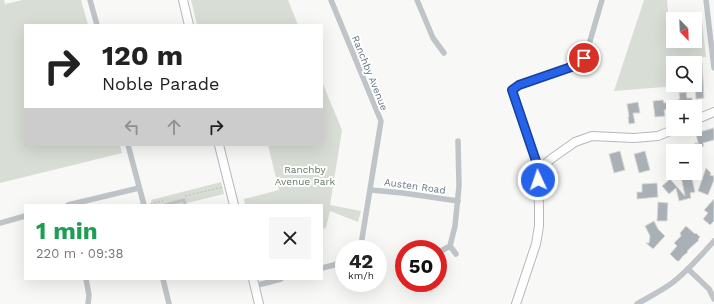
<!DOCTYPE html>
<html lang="en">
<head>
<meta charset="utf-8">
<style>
  body { margin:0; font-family:"Work Sans",sans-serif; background:#f6f6f6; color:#222; height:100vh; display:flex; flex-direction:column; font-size:15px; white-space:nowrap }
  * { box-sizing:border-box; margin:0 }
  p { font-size:13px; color:#767676 }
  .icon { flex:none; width:22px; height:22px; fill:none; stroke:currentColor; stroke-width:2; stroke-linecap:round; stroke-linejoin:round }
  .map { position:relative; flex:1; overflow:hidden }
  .sheet { position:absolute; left:24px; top:204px; width:299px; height:76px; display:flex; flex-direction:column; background:#fff; border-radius:0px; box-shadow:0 4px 16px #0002 }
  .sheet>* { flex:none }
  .guide { position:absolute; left:24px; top:24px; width:299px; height:122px; border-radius:0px; box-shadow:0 4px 16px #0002; background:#fff; color:#222; overflow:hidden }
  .needle { width:26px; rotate:157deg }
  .tools { position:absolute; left:666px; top:12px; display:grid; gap:8px }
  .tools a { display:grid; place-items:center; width:36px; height:36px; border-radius:0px; background:#fff; box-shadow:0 4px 16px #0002; font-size:20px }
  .speed { position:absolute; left:335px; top:240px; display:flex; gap:8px; font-size:20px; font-weight:700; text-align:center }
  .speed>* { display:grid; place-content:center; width:52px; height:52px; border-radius:50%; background:#fff; box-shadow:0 4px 16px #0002; line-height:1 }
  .speed small { font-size:10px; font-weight:400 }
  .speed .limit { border:6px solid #d22; background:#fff; color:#111 }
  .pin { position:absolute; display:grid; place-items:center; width:34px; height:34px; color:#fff; margin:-17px; border:2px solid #fff; border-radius:50%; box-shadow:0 1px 4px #0007 }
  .me { position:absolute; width:44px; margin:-22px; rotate:357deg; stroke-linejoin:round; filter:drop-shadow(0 0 3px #0008) }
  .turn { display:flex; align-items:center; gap:14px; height:84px; padding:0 12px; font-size:18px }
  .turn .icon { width:52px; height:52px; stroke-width:2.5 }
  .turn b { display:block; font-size:28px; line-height:34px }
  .lanes { display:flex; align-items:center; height:38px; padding:0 12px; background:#0003; justify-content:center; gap:20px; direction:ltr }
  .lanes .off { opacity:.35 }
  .round { display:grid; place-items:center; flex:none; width:42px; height:42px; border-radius:0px; background:#f6f6f6 }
  .summary { display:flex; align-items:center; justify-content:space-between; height:68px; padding:0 12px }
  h1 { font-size:24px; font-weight:700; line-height:30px; color:#1e9e55 }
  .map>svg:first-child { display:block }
  .green { fill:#d8ddd5 }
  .building { fill:#a9b1b7; stroke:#dadad8 }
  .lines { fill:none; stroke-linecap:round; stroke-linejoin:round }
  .secondary-casing { stroke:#b4b9be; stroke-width:10 }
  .path { stroke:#babdc0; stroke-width:1; stroke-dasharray:2 2; stroke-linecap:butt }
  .lane { stroke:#bfc4c8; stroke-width:3 }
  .street { stroke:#bfc4c8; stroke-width:5.5 }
  .secondary { stroke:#fff; stroke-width:8 }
  .route-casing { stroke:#184099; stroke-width:10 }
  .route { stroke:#2563eb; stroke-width:7 }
  .labels { text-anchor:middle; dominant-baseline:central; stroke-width:4; stroke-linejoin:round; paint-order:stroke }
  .street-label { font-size:10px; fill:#697886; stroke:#fff }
  .park-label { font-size:10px; fill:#667863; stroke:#fff }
</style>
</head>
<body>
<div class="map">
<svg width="714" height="304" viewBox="0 0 714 304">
  <rect width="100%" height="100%" fill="#f8f8f6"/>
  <g class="green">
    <polygon points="0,0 4,0 5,4 23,0 81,0 88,25 25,25 25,145 120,145 122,153 0,183"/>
    <polygon points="191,0 288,0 298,25 197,25"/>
    <polygon points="644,0 667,0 669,25 673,25 673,41 695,41 695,23 702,22 706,57 674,60 673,85 676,85 677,86 614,91"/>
    <polygon points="322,82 342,130 330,205 361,211 358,222 330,211 326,228 322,229 322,205 245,205 244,199 279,190 268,145 322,145"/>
    <polygon points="221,182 224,194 179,205 152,205 151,200"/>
  </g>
  <g class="building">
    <polygon points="698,58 698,62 702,62 704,98 696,99 695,85 695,63 684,63 684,60"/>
    <polygon points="686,92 687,98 692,98 693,104 684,105 684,107 673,107 673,109 664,110 665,116 655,117 653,101 663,100 664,103 678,101 678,99 680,99 679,93"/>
    <polygon points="638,102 640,113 633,113 635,123 629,124 628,117 629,117 627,104"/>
    <polygon points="714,128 714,140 703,143 704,146 699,147 696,134 700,133 699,132"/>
    <polygon points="695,143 697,143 700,155 695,156 695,151 682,151 682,149 695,146"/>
    <polygon points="620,151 625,170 614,173 609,154"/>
    <polygon points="645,151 650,170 639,173 634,154"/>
    <polygon points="706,168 711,173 710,175 714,176 714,180 708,195 698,191"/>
    <polygon points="691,174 695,192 690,193 691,198 679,201 676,188 669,194 662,186 670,179 685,196 681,176"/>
    <polygon points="657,183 658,197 637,199 637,192 642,192 642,184"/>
    <polygon points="714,199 714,221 710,225 703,219 708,213 704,210"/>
    <polygon points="658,202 668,203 667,221 657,221"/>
    <polygon points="654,221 658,229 665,236 653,249 646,243 649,243 650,236 645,226"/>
    <polygon points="686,226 695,234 696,233 700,237 698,239 699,240 687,251 688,252 683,256 679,261 677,261 670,254 677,246 674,243 681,236 680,233"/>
  </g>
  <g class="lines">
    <defs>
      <g id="secondary">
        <polyline points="183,0 189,25"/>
        <polyline points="695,120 714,112"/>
        <polyline points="219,145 234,205"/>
        <polyline points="253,279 259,304"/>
        <polyline points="516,304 536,244 539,226 539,204 537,180 541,168 551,159 575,142 592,136 634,138 658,136 675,129"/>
      </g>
    </defs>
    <use href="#secondary" class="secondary-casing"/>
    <g class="path">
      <polyline points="185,196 223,187"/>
      <polyline points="150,204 163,201"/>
    </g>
    <polyline class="lane" points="165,205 184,200 185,205"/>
    <g class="street">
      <polyline points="90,0 97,25"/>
      <polyline points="331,0 381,121 361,245 359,249"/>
      <polyline points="417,0 433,38 444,53"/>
      <polyline points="706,0 714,68"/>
      <polyline points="128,145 144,205"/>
      <polyline points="541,168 537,164 512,90 519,85 577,65 585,58 602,0"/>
      <polyline points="371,190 403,193 458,201"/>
      <polyline points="68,205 139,188"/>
      <polyline points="0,223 25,216"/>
      <polyline points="450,246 456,254"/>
      <polyline points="441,251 450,246 455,226 459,186 458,141"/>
      <polyline points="322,268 334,265 344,260"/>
      <polyline points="688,269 709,289 714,299"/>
      <polyline points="86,279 89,295 88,304"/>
      <polyline points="163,279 169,304"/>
      <polyline points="254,286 281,279"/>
      <path d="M 637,304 C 649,297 661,291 672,283 C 688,271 701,255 714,241"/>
    </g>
    <use href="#secondary" class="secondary"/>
  </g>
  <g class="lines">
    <defs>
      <polyline id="route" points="538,180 541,168 537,164 512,90 519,85 577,65 584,58"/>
    </defs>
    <use href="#route" class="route-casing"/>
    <use href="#route" class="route"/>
  </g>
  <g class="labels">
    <g class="street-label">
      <text transform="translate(370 73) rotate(68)">Ranchby Avenue</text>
      <text transform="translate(415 186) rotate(8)">Austen Road</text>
    </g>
    <g class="park-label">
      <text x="305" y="169">Ranchby<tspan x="305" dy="12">Avenue Park</tspan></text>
    </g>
  </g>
</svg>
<div class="tools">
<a><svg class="needle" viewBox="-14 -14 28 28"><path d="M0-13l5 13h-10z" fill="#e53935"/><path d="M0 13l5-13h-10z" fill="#767676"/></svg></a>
<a><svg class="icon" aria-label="search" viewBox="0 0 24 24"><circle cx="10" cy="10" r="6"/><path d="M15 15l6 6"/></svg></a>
<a>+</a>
<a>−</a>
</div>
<div class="speed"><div>42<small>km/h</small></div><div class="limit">50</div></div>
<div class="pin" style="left:584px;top:58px;background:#d93025"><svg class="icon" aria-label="arrive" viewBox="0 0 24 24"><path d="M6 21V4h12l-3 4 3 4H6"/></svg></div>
<svg class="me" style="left:538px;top:180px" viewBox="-20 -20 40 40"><circle r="17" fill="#2563eb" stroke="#fff" stroke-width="3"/><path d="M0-11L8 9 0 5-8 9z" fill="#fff"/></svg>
<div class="guide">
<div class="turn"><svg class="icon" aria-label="right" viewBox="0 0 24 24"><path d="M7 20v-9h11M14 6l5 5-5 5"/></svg><div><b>120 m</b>Noble Parade</div></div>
<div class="lanes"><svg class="icon off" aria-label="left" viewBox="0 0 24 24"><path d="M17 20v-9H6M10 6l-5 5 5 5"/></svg><svg class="icon off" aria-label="ahead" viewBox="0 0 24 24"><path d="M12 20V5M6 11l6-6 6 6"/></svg><svg class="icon" aria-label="right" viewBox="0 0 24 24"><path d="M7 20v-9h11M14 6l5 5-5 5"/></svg></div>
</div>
<section class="sheet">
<div class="summary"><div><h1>1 min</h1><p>220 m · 09:38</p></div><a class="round"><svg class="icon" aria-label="close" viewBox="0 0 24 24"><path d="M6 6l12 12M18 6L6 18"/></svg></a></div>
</section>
</div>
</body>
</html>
